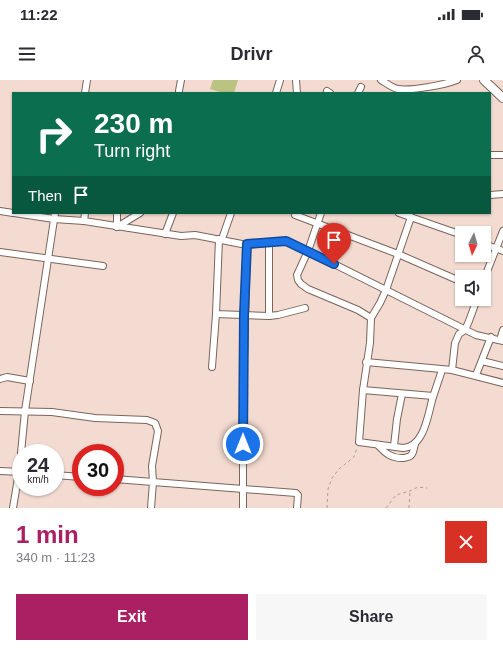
<!DOCTYPE html>
<html lang="en">
<head>
<meta charset="utf-8">
<style>
  body { margin:0; font-family:Helvetica,sans-serif; background:#f7f7f7; color:#2b2b33; height:100vh; display:flex; flex-direction:column; font-size:15px; white-space:nowrap }
  * { box-sizing:border-box; margin:0 }
  p { font-size:13px; color:#7c7c81 }
  .icon { flex:none; width:22px; height:22px; fill:none; stroke:currentColor; stroke-width:2; stroke-linecap:round; stroke-linejoin:round }
  .map { position:relative; height:428px; overflow:hidden }
  .sheet { display:flex; flex-direction:column; background:#fff; flex:1 }
  .sheet>* { flex:none }
  .top-card { position:absolute; left:12px; top:12px; width:479px; height:122px; border-radius:0px; box-shadow:0 1px 3px #0004; background:#0b6e4f; color:#fff; overflow:hidden }
  .needle { width:26px; rotate:185deg }
  .buttons { position:absolute; left:455px; top:146px; display:grid; gap:8px }
  .buttons a { display:grid; place-items:center; width:36px; height:36px; border-radius:0px; background:#fff; box-shadow:0 1px 3px #0004; font-size:20px }
  .speed { position:absolute; left:12px; top:364px; display:flex; gap:8px; font-size:20px; font-weight:700; text-align:center }
  .speed>* { display:grid; place-content:center; width:52px; height:52px; border-radius:50%; background:#fff; box-shadow:0 1px 3px #0004; line-height:1 }
  .speed small { font-size:10px; font-weight:400 }
  .speed .limit { border:6px solid #d22; background:#fff; color:#111 }
  .pin { position:absolute; display:grid; place-items:center; width:34px; height:34px; color:#fff; margin:-41px -17px; border-radius:50% 50% 50% 0; rotate:-45deg; box-shadow:0 0 4px #0007 }
  .pin .icon { rotate:45deg }
  .me { position:absolute; width:44px; margin:-22px; rotate:0deg; stroke-linejoin:round; filter:drop-shadow(0 0 3px #0008) }
  .turn { display:flex; align-items:center; gap:14px; height:84px; padding:0 16px; font-size:18px }
  .turn .icon { width:52px; height:52px; stroke-width:2.5 }
  .turn b { display:block; font-size:28px; line-height:34px }
  .then { display:flex; align-items:center; height:38px; padding:0 16px; background:#0003; gap:8px; font-size:15px }
  .round { display:grid; place-items:center; flex:none; width:42px; height:42px; border-radius:0px; background:#f7f7f7 }
  .headline { display:flex; align-items:center; justify-content:space-between; height:68px; padding:0 16px }
  h1 { font-size:24px; font-weight:800; line-height:30px; color:#aa2063 }
  .button { display:flex; gap:8px; margin-top:auto; padding:8px 16px }
  .button a { flex:1; height:46px; border-radius:0px; background:#aa2063; color:#fff; font-size:16px; font-weight:800; line-height:46px; text-align:center }
  .button a+a { background:#f7f7f7; color:#2b2b33 }
  .status { display:flex; justify-content:space-between; align-items:center; height:28px; padding:0 20px; background:#fff; direction:ltr }
  .status svg { height:11px; fill:currentColor }
  header { display:flex; justify-content:space-between; align-items:center; height:52px; padding:0 16px; background:#fff; font-size:18px; font-weight:800 }
  .map>svg:first-child { display:block }
  .green { fill:#bac381 }
  .lines { fill:none; stroke-linecap:round; stroke-linejoin:round }
  .street-casing { stroke:#7a655c; stroke-width:8 }
  .secondary-casing { stroke:#7a655c; stroke-width:10 }
  .path { stroke:#ae9b93; stroke-width:1; stroke-dasharray:3 3; stroke-linecap:butt }
  .street { stroke:#fff; stroke-width:6 }
  .secondary { stroke:#fff; stroke-width:8 }
  .route-casing { stroke:#114b97; stroke-width:10 }
  .route { stroke:#1a73e8; stroke-width:7 }
</style>
</head>
<body>
<div class="status"><b>11:22</b><svg viewBox="0 0 49 12"><path d="M0 12V9h3v3zM5 12V6h3v6zM10 12V3h3v9zM15 12V0h3v12zM26 1h20v11H26zM47 4h2v5h-2z"/></svg></div>
<header><svg class="icon" aria-label="menu" viewBox="0 0 24 24"><path d="M4 6h16M4 12h16M4 18h16"/></svg>Drivr<svg class="icon" aria-label="person" viewBox="0 0 24 24"><circle cx="12" cy="8" r="4"/><path d="M4 21q1-7 8-7t8 7"/></svg></header>
<div class="map">
<svg width="503" height="428" viewBox="0 0 503 428">
  <rect width="100%" height="100%" fill="#f4dbd1"/>
  <polygon class="green" points="213,0 238,0 234,13 223,13 210,9"/>
  <g class="lines">
    <defs>
      <g id="street">
        <polyline points="296,0 297,13"/>
        <path d="M 381,0 C 386,3 392,8 398,9 C 411,11 444,5 457,0"/>
        <polyline points="179,11 181,0"/>
        <polyline points="327,11 330,13"/>
        <polyline points="85,13 87,0"/>
        <polyline points="276,13 280,0"/>
        <polyline points="358,13 361,7"/>
        <polyline points="490,75 503,75"/>
        <polyline points="490,115 503,114"/>
        <polyline points="0,131 13,133"/>
        <polyline points="14,133 54,139 84,141 181,156 195,155 247,165 285,161 308,171 476,255 503,261"/>
        <polyline points="321,133 308,171 297,195 298,200 301,204 308,209 358,230 371,238"/>
        <polyline points="399,133 462,155"/>
        <polyline points="295,135 398,174 462,202"/>
        <path d="M 411,137 L 386,210 L 380,223 L 371,238 L 370,263 L 363,310 L 359,362 L 403,368 C 425,367 428,333 433,317 C 436,308 439,299 442,290"/>
        <polyline points="84,141 85,133"/>
        <polyline points="117,147 140,133"/>
        <polyline points="117,147 117,133"/>
        <polyline points="165,154 173,133"/>
        <polyline points="219,159 216,234 269,236 269,163"/>
        <polyline points="222,159 231,133"/>
        <polyline points="484,164 503,171"/>
        <polyline points="0,172 103,186"/>
        <polyline points="484,199 503,151"/>
        <polyline points="269,236 278,235 305,228"/>
        <polyline points="500,260 503,250"/>
        <polyline points="482,281 503,286"/>
        <polyline points="366,282 452,290 503,303"/>
        <polyline points="212,287 216,234"/>
        <polyline points="452,290 455,263 459,254 465,250 469,241 477,219"/>
        <polyline points="476,295 491,257"/>
        <polyline points="0,299 7,297 30,301"/>
        <polyline points="363,310 433,316"/>
        <polyline points="0,331 52,332 95,338 147,340 155,343 158,351 152,386 153,402 296,413 298,415 297,428"/>
        <path d="M 378,365 C 385,373 392,379 404,378 C 407,377 411,377 412,374 C 414,371 414,367 415,364"/>
        <polyline points="394,366 397,339 402,314"/>
        <polyline points="21,373 25,331 55,133"/>
        <polyline points="0,391 21,392"/>
        <polyline points="55,395 81,397"/>
        <polyline points="115,399 153,402 151,428"/>
        <polyline points="13,428 19,392 21,375"/>
        <polyline points="243,428 243,317 247,165"/>
      </g>
      <polyline id="secondary" points="484,0 503,18"/>
    </defs>
    <use href="#street" class="street-casing"/>
    <use href="#secondary" class="secondary-casing"/>
    <g class="path">
      <polyline points="327,428 328,409 332,398 339,389 354,377 357,368"/>
      <polyline points="386,428 396,415 410,411 418,407 427,408"/>
      <polyline points="409,428 410,412"/>
    </g>
    <use href="#street" class="street"/>
    <use href="#secondary" class="secondary"/>
  </g>
  <g class="lines">
    <defs>
      <polyline id="route" points="243,364 244,235 247,164 286,161 334,184"/>
    </defs>
    <use href="#route" class="route-casing"/>
    <use href="#route" class="route"/>
  </g>
</svg>
<div class="buttons">
<a><svg class="needle" viewBox="-14 -14 28 28"><path d="M0-13l5 13h-10z" fill="#e53935"/><path d="M0 13l5-13h-10z" fill="#7c7c81"/></svg></a>
<a><svg class="icon" aria-label="sound" viewBox="0 0 24 24"><path d="M4 9h4l5-4v14l-5-4H4zM17 9q2 3 0 6"/></svg></a>
</div>
<div class="speed"><div>24<small>km/h</small></div><div class="limit">30</div></div>
<div class="pin" style="left:334px;top:184px;background:#d93025"><svg class="icon" aria-label="arrive" viewBox="0 0 24 24"><path d="M6 21V4h12l-3 4 3 4H6"/></svg></div>
<svg class="me" style="left:243px;top:364px" viewBox="-20 -20 40 40"><circle r="17" fill="#1a73e8" stroke="#fff" stroke-width="3"/><path d="M0-11L8 9 0 5-8 9z" fill="#fff"/></svg>
<div class="top-card">
<div class="turn"><svg class="icon" aria-label="right" viewBox="0 0 24 24"><path d="M7 20v-9h11M14 6l5 5-5 5"/></svg><div><b>230 m</b>Turn right</div></div>
<div class="then">Then<svg class="icon" aria-label="arrive" viewBox="0 0 24 24"><path d="M6 21V4h12l-3 4 3 4H6"/></svg></div>
</div>
</div>
<section class="sheet">
<div class="headline"><div><h1>1 min</h1><p>340 m · 11:23</p></div><a class="round" style="background:#d93025;color:#fff"><svg class="icon" aria-label="close" viewBox="0 0 24 24"><path d="M6 6l12 12M18 6L6 18"/></svg></a></div>
<div class="button"><a>Exit</a><a>Share</a></div>
</section>
</body>
</html>
